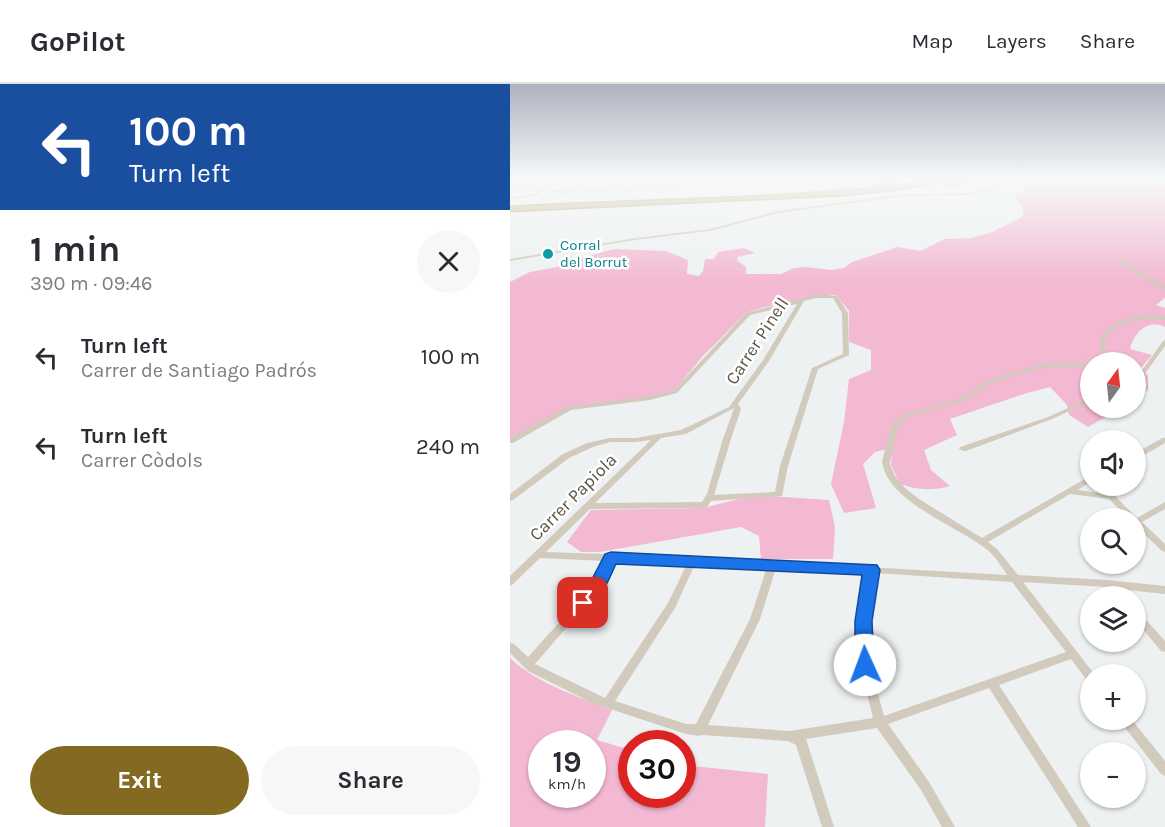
<!DOCTYPE html>
<html lang="en">
<head>
<meta charset="utf-8">
<style>
  body { margin:0; font-family:Karla,sans-serif; background:#f7f7f7; color:#2b2b33; height:100vh; display:flex; flex-direction:column; font-size:22px; white-space:nowrap }
  * { box-sizing:border-box; margin:0 }
  p { font-size:20px; color:#7c7c81 }
  .icon { flex:none; width:33px; height:33px; fill:none; stroke:currentColor; stroke-width:2; stroke-linecap:round; stroke-linejoin:round }
  .map { position:relative; flex:1; overflow:hidden }
  .drawer { display:flex; flex-direction:column; background:#fff; width:510px }
  .drawer>* { flex:none }
  .banner { background:#1a4fa0; color:#fff; overflow:hidden }
  .needle { width:39px; rotate:15deg }
  .buttons { position:absolute; left:570px; top:268px; display:grid; gap:12px }
  .buttons a { display:grid; place-items:center; width:66px; height:66px; border-radius:50%; background:#fff; box-shadow:0 2px 4px #0004; font-size:30px }
  .speed { position:absolute; left:18px; top:646px; display:flex; gap:12px; font-size:30px; font-weight:700; text-align:center }
  .speed>* { display:grid; place-content:center; width:78px; height:78px; border-radius:50%; background:#fff; box-shadow:0 2px 4px #0004; line-height:1 }
  .speed small { font-size:15px; font-weight:400 }
  .speed .limit { border:9px solid #d22; background:#fff; color:#111 }
  .pin { position:absolute; display:grid; place-items:center; width:51px; height:51px; color:#fff; margin:-26px; border-radius:12px; box-shadow:0 3px 9px #0006 }
  .me { position:absolute; width:66px; margin:-33px; rotate:358deg; stroke-linejoin:round; filter:drop-shadow(0 0 4px #0008) }
  .turn { display:flex; align-items:center; gap:21px; height:126px; padding:0 30px; font-size:27px }
  .turn .icon { width:78px; height:78px; stroke-width:2.5 }
  .turn b { display:block; font-size:42px; line-height:51px }
  .round { display:grid; place-items:center; flex:none; width:63px; height:63px; border-radius:32px; background:#f7f7f7 }
  .headline { display:flex; align-items:center; justify-content:space-between; height:102px; padding:0 30px }
  h1 { font-size:36px; font-weight:700; line-height:45px }
  .action { display:flex; gap:12px; margin-top:auto; padding:12px 30px }
  .action a { flex:1; height:69px; border-radius:36px; background:#846920; color:#fff; font-size:24px; font-weight:700; line-height:69px; text-align:center }
  .action a+a { background:#f7f7f7; color:#2b2b33 }
  ul { padding:0; list-style:none }
  li { display:flex; align-items:center; gap:18px; height:90px; padding:0 30px }
  li div { flex:1 }
  li b { display:block; font-size:22px }
  li em { font-style:normal }
  header { display:flex; align-items:center; gap:36px; box-sizing:border-box; height:84px; padding:0 30px; background:#fff; border-bottom:2px solid #e1e1e2 }
  header strong { font-size:28px }
  nav { display:flex; gap:33px; margin-inline-start:auto; font-size:21px }
  main { display:flex; flex:1; min-height:0 }
  .map>svg:first-child { display:block }
  .green { fill:#f3b8d2; fill-rule:evenodd }
  .lines { fill:none; stroke-linecap:round; stroke-linejoin:round }
  .highway-casing { stroke:#ae9a6d; stroke-width:3 }
  .minor { fill:#d2cbbd; fill-rule:evenodd }
  .highway { fill:#c2ae81; fill-rule:evenodd }
  .route { fill:#1a73e8; stroke:#114b97; stroke-width:1.5 }
  .culture-dot { fill:#0f9aa8; stroke:#fff; stroke-width:2 }
  .labels { text-anchor:middle; dominant-baseline:central; stroke-width:5; stroke-linejoin:round; paint-order:stroke }
  .far-culture-label { font-size:15px; fill:#0d838f; stroke:#fff; text-anchor:start }
  .street-label { font-size:18px; fill:#5e5545; stroke:#fff }
</style>
</head>
<body>
<header>
<strong>GoPilot</strong>
<nav><a>Map</a><a>Layers</a><a>Share</a></nav>
</header>
<main>
<section class="drawer">
<div class="banner">
<div class="turn"><svg class="icon" aria-label="left" viewBox="0 0 24 24"><path d="M17 20v-9H6M10 6l-5 5 5 5"/></svg><div><b>100 m</b>Turn left</div></div>
</div>
<div class="headline"><div><h1>1 min</h1><p>390 m · 09:46</p></div><a class="round"><svg class="icon" aria-label="close" viewBox="0 0 24 24"><path d="M6 6l12 12M18 6L6 18"/></svg></a></div>
<ul>
<li><svg class="icon" aria-label="left" viewBox="0 0 24 24"><path d="M17 20v-9H6M10 6l-5 5 5 5"/></svg><div><b>Turn left</b><p>Carrer de Santiago Padrós</p></div><em>100 m</em></li>
<li><svg class="icon" aria-label="left" viewBox="0 0 24 24"><path d="M17 20v-9H6M10 6l-5 5 5 5"/></svg><div><b>Turn left</b><p>Carrer Còdols</p></div><em>240 m</em></li>
</ul>
<div class="action"><a>Exit</a><a>Share</a></div>
</section>
<div class="map">
<svg width="655" height="743" viewBox="0 0 655 743">
  <rect width="100%" height="100%" fill="#eef1f1"/>
  <g class="green">
    <polygon points="370,95 425,95 381,102 382,96 329,106 264,110 318,105"/>
    <path d="M 503,95 L 641,95 L 655,97 L 655,214 L 646,221 L 655,224 L 655,243 C 638,234 624,249 620,265 L 642,271 L 631,284 L 638,292 L 638,306 L 626,315 L 626,279 L 580,279 L 580,324 L 612,324 L 578,343 L 559,331 L 557,321 L 540,303 L 517,309 L 440,335 L 447,351 L 414,366 L 421,386 L 440,402 C 421,407 408,406 390,400 L 381,381 L 382,364 L 365,368 L 353,380 L 366,424 L 334,429 L 321,400 L 334,338 L 339,295 L 361,286 L 361,266 L 339,258 L 339,227 L 326,211 L 307,211 L 255,223 L 236,229 L 192,273 L 164,307 L 138,313 L 59,323 L 0,354 L 0,198 L 20,188 L 47,183 L 63,176 L 104,165 L 156,167 L 178,176 L 177,190 L 189,192 L 193,187 L 195,175 L 204,175 L 208,168 L 234,164 L 245,169 L 227,173 L 228,177 L 236,183 L 236,190 L 271,190 L 284,184 L 295,183 L 322,186 L 334,184 L 342,178 L 388,163 L 410,167 L 435,155 L 461,154 L 482,148 L 512,133 L 514,126 L 504,113 L 514,106 L 515,102 L 505,99 Z"/>
    <polygon points="260,412 319,416 325,443 323,475 251,475 249,452 231,443 90,468 71,468 57,458 81,426 193,424 229,415"/>
    <path d="M 0,574 C 28,600 67,612 102,626 L 87,656 L 121,666 L 122,711 L 172,711 L 173,681 L 258,690 L 255,743 L 0,743 ZM 32,660 L 82,660 L 82,711 L 32,711 Z"/>
  </g>
  <g class="lines">
    <defs>
      <g id="highway">
        <polygon points="384,95 395,95 369,102 366,100"/>
        <path d="M 435,95 L 449,95 L 390,105 L 334,111 L 0,127 L 0,123 C 145,114 291,117 435,95 Z"/>
        <polygon points="458,95 471,95 439,102 436,100"/>
      </g>
    </defs>
    <use href="#highway" class="highway-casing"/>
    <g class="minor">
      <polygon points="1,95 5,95 6,101 18,95 23,95 10,102 32,104 46,95 51,95 36,105 59,107 78,95 83,95 68,104 92,106 109,95 114,95 102,103 127,105 129,106 127,107 99,105 87,112 85,111 89,108 65,106 56,111 54,110 55,109 33,107 25,112 0,116 0,114 23,110 29,106 4,104"/>
      <polygon points="186,95 192,95 170,103 132,104 130,103 132,102 170,101"/>
      <polygon points="506,95 512,95 482,106 459,111 395,112 268,129 200,147 125,156 0,177 0,175 125,154 200,145 268,127 395,110 459,109 480,104"/>
      <polygon points="626,95 635,95 655,99 655,101"/>
      <polygon points="607,175 611,175 655,203 655,207 607,177"/>
      <path d="M 307,210 L 327,212 L 338,229 L 339,271 L 308,285 L 278,382 L 272,412 L 201,417 L 197,423 L 194,424 L 80,425 L 36,468 L 183,473 L 497,491 C 492,483 486,474 480,468 C 451,443 377,419 372,377 L 382,339 L 395,330 L 449,315 L 476,298 L 503,288 L 537,279 L 580,279 L 580,283 L 537,283 L 507,290 L 480,300 L 453,317 L 399,332 L 389,340 L 380,377 L 380,380 L 385,392 L 395,404 L 409,415 L 472,454 L 580,392 L 580,398 L 568,406 L 596,410 L 594,402 L 602,402 L 605,412 L 627,434 L 655,418 L 655,425 L 632,438 L 655,460 L 655,468 L 652,467 L 626,442 L 626,435 L 619,435 L 599,415 L 560,410 L 478,458 L 487,465 L 508,491 L 598,496 L 655,502 L 655,510 L 607,505 L 614,513 L 603,513 L 595,503 L 513,498 L 585,591 L 580,591 L 580,596 L 576,595 L 561,575 L 489,601 L 581,743 L 568,743 L 479,604 L 378,640 L 419,698 L 445,743 L 432,743 L 411,706 L 367,644 L 296,655 L 324,743 L 312,743 L 286,661 L 278,657 L 192,651 L 189,652 L 176,650 L 82,619 L 18,587 L 0,569 L 0,559 L 4,560 L 18,573 L 83,501 L 95,477 L 30,474 L 3,500 L 0,502 L 0,492 L 141,356 L 126,358 L 100,358 L 83,363 L 59,374 L 3,416 L 0,417 L 0,410 L 53,370 L 77,359 L 100,354 L 126,354 L 171,346 L 219,323 L 253,276 L 287,220 L 240,231 L 167,309 L 140,316 L 61,326 L 3,359 L 0,359 L 0,354 L 57,323 L 140,312 L 163,307 L 236,229 ZM 307,214 L 323,214 L 332,229 L 333,270 L 302,284 L 270,382 L 265,408 L 204,411 L 220,358 L 231,325 L 228,320 L 259,277 L 294,217 ZM 224,324 L 212,358 L 197,410 L 192,418 L 85,419 L 151,354 L 176,350 ZM 104,477 L 177,480 L 158,519 L 95,614 L 25,580 L 89,506 ZM 185,480 L 257,483 L 240,535 L 186,640 L 176,640 L 105,617 L 165,524 ZM 266,484 L 356,489 L 348,537 L 350,581 L 363,634 L 280,647 L 198,641 L 250,535 ZM 365,489 L 502,498 L 556,568 L 374,632 L 360,581 L 358,537 Z"/>
      <path d="M 638,231 L 655,232 L 655,236 C 636,234 597,235 595,261 C 595,265 597,270 598,275 L 609,279 L 599,279 L 593,277 C 581,243 611,234 638,231 Z"/>
      <polygon points="655,256 655,262 634,291 626,296 626,291 630,289 653,257"/>
      <polygon points="580,306 580,312 575,320 542,335 456,367 453,367 449,365 450,363 538,333 571,318 578,307"/>
      <polygon points="652,354 655,354 655,359 629,374 626,374 626,369"/>
      <polygon points="626,527 629,528 655,557 655,568 651,567 626,537"/>
      <polygon points="609,636 622,636 655,677 655,692 651,690"/>
    </g>
    <use href="#highway" class="highway"/>
  </g>
  <linearGradient id="sky" x2="0" y2="1"><stop stop-color="#adb2bf"/><stop offset="0.48" stop-color="#f7f9f9"/><stop offset="1" stop-color="#f7f9f9" stop-opacity="0"/></linearGradient>
  <rect width="655" height="199" fill="url(#sky)"/>
  <path class="route" d="M 101,468 L 367,481 L 370,486 L 362,537 L 364,581 L 361,587 L 355,589 L 348,587 L 345,581 L 345,537 L 352,491 L 106,480 C 99,494 87,530 67,524 L 64,519 L 80,499 L 95,470 Z"/>
  <circle class="culture-dot" cx="38" cy="170" r="6"/>
  <g class="labels">
    <g class="far-culture-label">
      <text x="50" y="161">Corral<tspan x="50" dy="17">del Borrut</tspan></text>
    </g>
    <g class="street-label">
      <text transform="translate(247 257) rotate(-57)">Carrer Pinell</text>
      <text transform="translate(63 413) rotate(-45)">Carrer Papiola</text>
    </g>
  </g>
</svg>
<div class="buttons">
<a><svg class="needle" viewBox="-14 -14 28 28"><path d="M0-13l5 13h-10z" fill="#e53935"/><path d="M0 13l5-13h-10z" fill="#7c7c81"/></svg></a>
<a><svg class="icon" aria-label="sound" viewBox="0 0 24 24"><path d="M4 9h4l5-4v14l-5-4H4zM17 9q2 3 0 6"/></svg></a>
<a><svg class="icon" aria-label="search" viewBox="0 0 24 24"><circle cx="10" cy="10" r="6"/><path d="M15 15l6 6"/></svg></a>
<a><svg class="icon" aria-label="layers" viewBox="0 0 24 24"><path d="M12 4l9 5-9 5-9-5zM3 14l9 5 9-5"/></svg></a>
<a>+</a>
<a>−</a>
</div>
<div class="speed"><div>19<small>km/h</small></div><div class="limit">30</div></div>
<div class="pin" style="left:73px;top:519px;background:#d93025"><svg class="icon" aria-label="arrive" viewBox="0 0 24 24"><path d="M6 21V4h12l-3 4 3 4H6"/></svg></div>
<svg class="me" style="left:355px;top:581px" viewBox="-20 -20 40 40"><circle r="19" fill="#fff"/><path d="M0-13L10 11 0 6-10 11z" fill="#1a73e8"/></svg>
</div>
</main>
</body>
</html>
